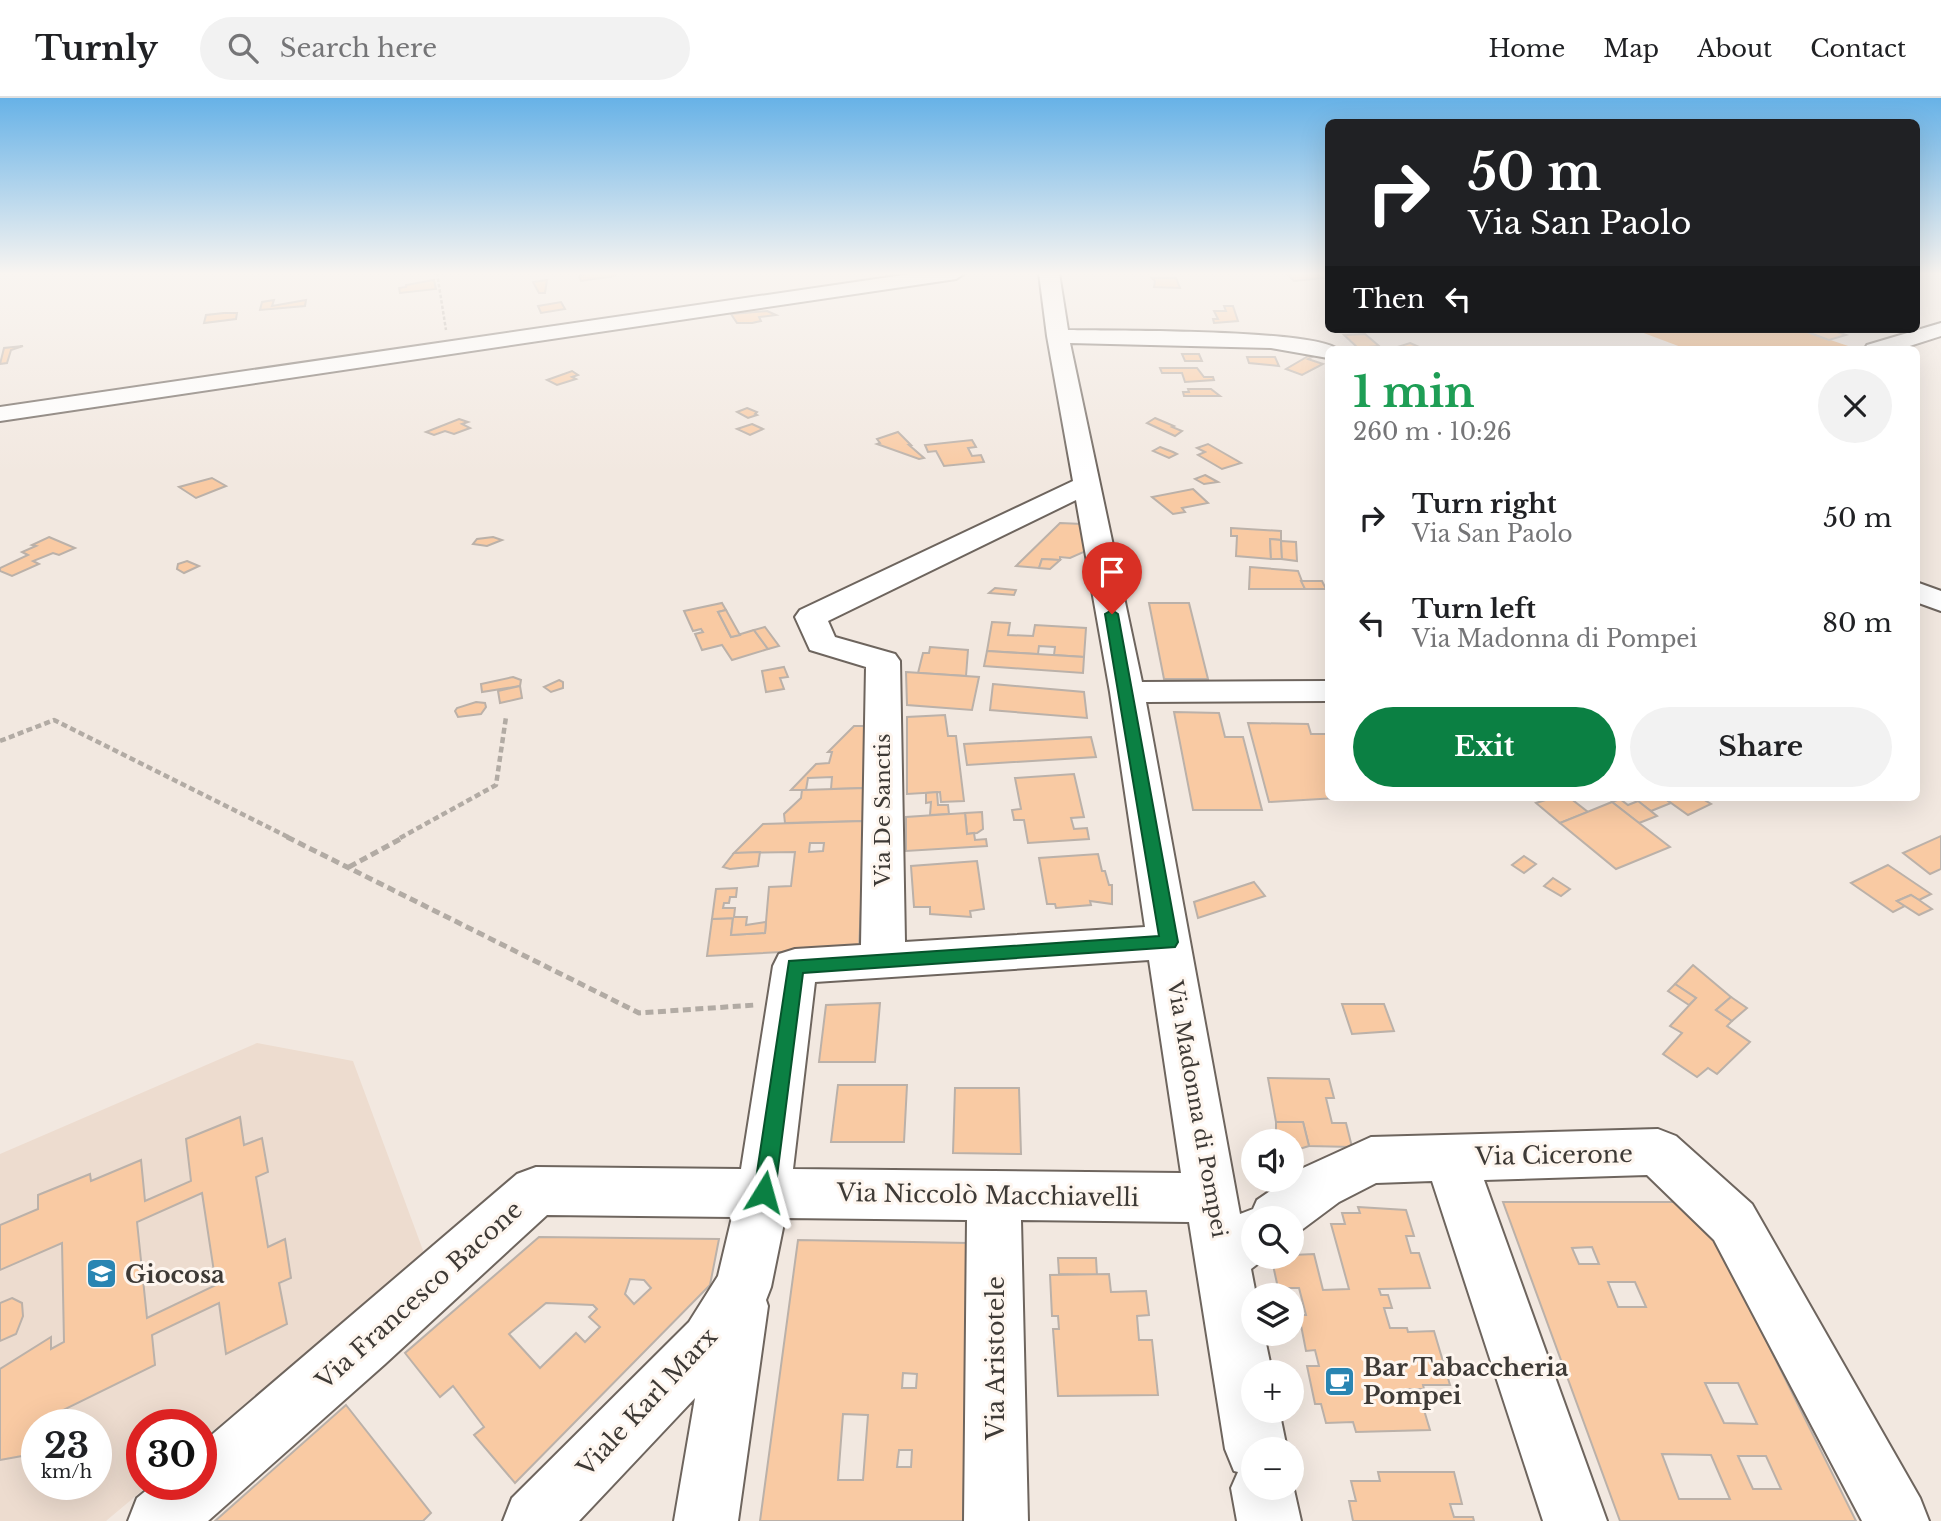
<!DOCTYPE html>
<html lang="en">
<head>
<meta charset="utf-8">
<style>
  body { margin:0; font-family:"Libre Baskerville",serif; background:#f2f2f2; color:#202124; height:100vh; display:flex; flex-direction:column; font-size:26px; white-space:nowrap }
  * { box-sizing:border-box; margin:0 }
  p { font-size:23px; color:#757577 }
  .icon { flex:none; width:38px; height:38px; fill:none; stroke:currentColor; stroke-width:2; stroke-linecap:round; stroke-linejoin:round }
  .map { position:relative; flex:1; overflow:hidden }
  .drawer { position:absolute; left:1325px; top:248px; width:595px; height:455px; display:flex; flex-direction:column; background:#fff; border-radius:10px; box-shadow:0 7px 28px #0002 }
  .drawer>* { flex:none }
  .banner { position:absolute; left:1325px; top:21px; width:595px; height:214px; border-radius:10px; box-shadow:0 7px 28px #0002; background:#202124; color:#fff; overflow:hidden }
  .tools { position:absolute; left:1241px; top:1031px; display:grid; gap:14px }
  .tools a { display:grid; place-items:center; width:63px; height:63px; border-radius:50%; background:#fff; box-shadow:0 7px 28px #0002; font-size:35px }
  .speed { position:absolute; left:21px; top:1311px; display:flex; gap:14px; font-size:35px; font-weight:700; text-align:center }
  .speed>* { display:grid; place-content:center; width:91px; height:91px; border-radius:50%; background:#fff; box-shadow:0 7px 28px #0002; line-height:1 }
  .speed small { font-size:18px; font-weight:400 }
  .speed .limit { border:10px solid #d22; background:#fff; color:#111 }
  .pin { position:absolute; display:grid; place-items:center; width:60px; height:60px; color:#fff; margin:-72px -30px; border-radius:50% 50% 50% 0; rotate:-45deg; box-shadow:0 0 7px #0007 }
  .pin .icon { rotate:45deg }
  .me { position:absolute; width:77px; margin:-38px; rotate:8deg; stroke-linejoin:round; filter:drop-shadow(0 0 5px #0008) }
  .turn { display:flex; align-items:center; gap:24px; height:147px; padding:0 28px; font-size:32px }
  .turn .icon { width:91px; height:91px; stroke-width:2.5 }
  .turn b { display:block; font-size:49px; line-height:60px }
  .then { display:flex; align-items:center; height:66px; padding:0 28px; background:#0003; gap:14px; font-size:26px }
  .round { display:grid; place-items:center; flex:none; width:74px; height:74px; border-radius:37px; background:#f2f2f2 }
  .summary { display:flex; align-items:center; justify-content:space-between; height:119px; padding:0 28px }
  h1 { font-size:42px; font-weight:700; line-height:52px; color:#1e9e55 }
  .action { display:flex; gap:14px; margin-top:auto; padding:14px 28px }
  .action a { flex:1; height:80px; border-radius:42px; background:#0b8043; color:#fff; font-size:28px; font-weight:700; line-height:80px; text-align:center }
  .action a+a { background:#f2f2f2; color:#202124 }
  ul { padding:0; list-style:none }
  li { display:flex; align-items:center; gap:21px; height:105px; padding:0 28px }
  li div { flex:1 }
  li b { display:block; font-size:26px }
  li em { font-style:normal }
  header { display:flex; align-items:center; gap:42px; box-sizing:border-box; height:98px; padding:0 35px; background:#fff; border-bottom:2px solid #e0e0e0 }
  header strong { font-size:33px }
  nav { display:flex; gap:38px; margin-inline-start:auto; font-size:24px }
  .search { width:490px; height:63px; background:#f2f2f2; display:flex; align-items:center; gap:18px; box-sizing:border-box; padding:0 24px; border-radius:38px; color:#757577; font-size:26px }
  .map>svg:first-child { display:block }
  .built { fill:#eddccf; fill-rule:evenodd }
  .green { fill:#f4aa69 }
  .building { fill:#f9caa3; stroke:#bbb1a9; stroke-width:2; fill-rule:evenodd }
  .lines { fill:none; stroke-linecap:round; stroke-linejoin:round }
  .minor-casing { stroke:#6e655e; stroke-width:4 }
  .path-far2 { stroke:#b2aba4; stroke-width:2.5; stroke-dasharray:3.5 2; stroke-linecap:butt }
  .path-far1 { stroke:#b2aba4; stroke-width:4.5; stroke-dasharray:6 3.5; stroke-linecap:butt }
  .path { stroke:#b2aba4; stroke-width:5; stroke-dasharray:8 4.5; stroke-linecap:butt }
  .minor { fill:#fff; fill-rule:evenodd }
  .route { fill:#0b8043; stroke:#07532c; stroke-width:2 }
  .labels { text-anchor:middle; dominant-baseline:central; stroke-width:6; stroke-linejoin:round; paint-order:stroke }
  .street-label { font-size:21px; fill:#3e3a36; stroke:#fef6ef }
  .near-street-label { font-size:24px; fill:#3e3a36; stroke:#fef6ef }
  .near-poi-label { font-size:24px; font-weight:bold; fill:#3e3a36; stroke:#fef6ef; text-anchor:start }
</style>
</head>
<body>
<header>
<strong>Turnly</strong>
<div class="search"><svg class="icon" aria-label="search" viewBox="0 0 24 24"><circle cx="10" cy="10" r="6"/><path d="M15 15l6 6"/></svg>Search here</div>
<nav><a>Home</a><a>Map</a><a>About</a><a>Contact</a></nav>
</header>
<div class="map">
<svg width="1941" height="1423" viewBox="0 0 1941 1423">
  <rect width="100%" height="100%" fill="#f2e8e0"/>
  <path class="built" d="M 257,945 L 353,963 L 424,1155 L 201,1343 L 201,1326 L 142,1326 L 142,1386 L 150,1386 L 106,1423 L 0,1423 L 0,1056 ZM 37,1326 L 96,1326 L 96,1386 L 37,1386 Z"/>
  <polygon class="green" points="1633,231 1798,231 1860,252 1689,252"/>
  <g class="building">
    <polygon points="582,175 614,175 615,178 581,183 579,178 583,177"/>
    <polygon points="1286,175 1315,175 1323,180 1294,183"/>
    <polygon points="1152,180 1176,180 1180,190 1154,189 1155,183"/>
    <polygon points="434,182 436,191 400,195 399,190 406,189 406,187"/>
    <polygon points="547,182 545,195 539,195 533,184"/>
    <polygon points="274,202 272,208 306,202 305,208 260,212 262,204"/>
    <polygon points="561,204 565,211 541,215 538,208"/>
    <polygon points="1224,208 1233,208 1238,223 1214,225 1213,221 1218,221 1214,213 1226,213"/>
    <polygon points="767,213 776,217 759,219 761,223 752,225 737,225 731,216"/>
    <polygon points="224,215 237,215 236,221 204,225 206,217"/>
    <polygon points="1799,231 1829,231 1846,237 1829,242"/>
    <polygon points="1365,236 1379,248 1358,250 1344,237"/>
    <polygon points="1410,245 1426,252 1388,252"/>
    <polygon points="23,248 11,252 7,265 0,266 4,250"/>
    <polygon points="1182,256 1199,256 1202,263 1185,263"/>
    <polygon points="1310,257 1314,258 1308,261 1323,266 1302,277 1286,271"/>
    <polygon points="1247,259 1275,259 1279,268 1249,265"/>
    <polygon points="1160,270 1197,270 1204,279 1213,279 1214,282 1185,284 1182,275 1162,275"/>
    <polygon points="572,273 578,277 572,279 576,281 557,287 547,282"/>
    <polygon points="1188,291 1211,291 1220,298 1184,298 1183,294 1189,294"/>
    <polygon points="747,310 757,314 755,316 757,317 748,320 737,314"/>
    <polygon points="1155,320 1174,328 1172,329 1182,333 1175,338 1147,325"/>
    <polygon points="459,321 468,324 462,326 470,330 454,336 445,333 434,337 426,334"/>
    <polygon points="752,326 763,331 750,337 737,331"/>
    <polygon points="898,334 911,347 909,347 924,360 919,361 877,346 880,345 877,341"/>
    <polygon points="972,342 976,349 968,350 972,358 981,357 984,364 944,368 936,353 928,354 925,347"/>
    <polygon points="1208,346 1241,365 1222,371 1198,357 1205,354 1197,350"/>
    <polygon points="1160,349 1173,354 1177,356 1169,360 1153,353"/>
    <polygon points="1205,377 1218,384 1204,386 1195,381"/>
    <polygon points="212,380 226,388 196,400 179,389"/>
    <polygon points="1193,391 1208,405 1182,410 1185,414 1173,416 1152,399"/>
    <polygon points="1060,425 1082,426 1086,453 1070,460 1060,459 1060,462 1042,461 1039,470 1016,468"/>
    <polygon points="1231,430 1281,433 1281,442 1270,441 1271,461 1236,458 1237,438 1231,438"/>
    <polygon points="49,439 75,450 59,457 53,455 33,463 39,466 12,478 0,473 0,470 28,457 22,454 36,448 32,447"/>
    <polygon points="493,439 502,442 487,448 473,446 477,441"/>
    <polygon points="1270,441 1281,442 1282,461 1271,461"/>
    <polygon points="1281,443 1296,444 1297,463 1282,461"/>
    <polygon points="1042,461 1060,462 1050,471 1039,470"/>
    <polygon points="187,463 199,468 184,475 177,471 178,466"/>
    <polygon points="1250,469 1298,473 1305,491 1249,491"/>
    <polygon points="1301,483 1322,483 1326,491 1305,491"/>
    <polygon points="995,490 1016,492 1014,497 989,495"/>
    <polygon points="722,505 726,512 718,514 731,539 754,532 768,551 732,562 722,547 702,552 695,536 703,534 701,531 693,533 684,513"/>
    <polygon points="1149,505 1189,505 1208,581 1164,581"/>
    <polygon points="726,512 740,537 731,539 718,514"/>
    <polygon points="992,524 1010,525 1008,537 1033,538 1035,527 1086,530 1084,559 1054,557 1055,549 1039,548 1038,556 987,553"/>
    <polygon points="765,529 779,548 768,551 754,532"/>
    <polygon points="930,549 968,552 966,578 918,575 923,555 929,555"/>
    <polygon points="987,553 1084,559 1083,575 984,568"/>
    <polygon points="784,569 788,579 780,580 784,591 766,594 762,573"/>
    <polygon points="906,574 979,579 972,612 907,607"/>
    <polygon points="513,579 521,582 520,588 482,594 481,586"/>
    <polygon points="559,582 563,584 563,590 551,594 544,589"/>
    <polygon points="993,586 1084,594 1087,620 990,612"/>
    <polygon points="520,588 522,600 500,605 498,593"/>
    <polygon points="476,604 485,605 486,609 481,616 458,619 455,613 457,610"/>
    <polygon points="1174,614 1219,615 1225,639 1243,639 1262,712 1193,712"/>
    <polygon points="945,617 948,638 956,638 964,703 941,704 940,694 907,696 907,619"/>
    <polygon points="1248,625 1308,626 1311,636 1328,636 1328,700 1337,700 1269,704"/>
    <polygon points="854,628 869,628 866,690 831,691 832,679 808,680 806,692 791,692 816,666 829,665 832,654 828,654"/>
    <polygon points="1091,639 1096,659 967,667 964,646"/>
    <polygon points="1074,676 1084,719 1071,720 1074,731 1087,730 1089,741 1028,745 1024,722 1014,722 1012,712 1021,711 1015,680"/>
    <polygon points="866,690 865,723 785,725 784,716 801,700 802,692"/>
    <polygon points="937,694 938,707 948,707 949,716 930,717 931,704 926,705 926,695"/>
    <polygon points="1552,700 1570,700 1588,714 1560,725 1536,705"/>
    <polygon points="1633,700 1673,700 1667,702 1671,705 1651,713"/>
    <polygon points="1673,700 1701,700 1711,706 1688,717 1667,702"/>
    <polygon points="1620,701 1628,707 1638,703 1657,718 1639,725 1612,704"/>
    <polygon points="1612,704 1639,725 1670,749 1616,771 1560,725"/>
    <polygon points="982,714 983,731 977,735 967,736 965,715"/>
    <polygon points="965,715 967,736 974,735 975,742 986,741 987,748 906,753 906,719"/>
    <path d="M 865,723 L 859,850 L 707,858 L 712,821 L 733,820 L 731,837 L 765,835 L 769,789 L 791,788 L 795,754 L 734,755 L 763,726 ZM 810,745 L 824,745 L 823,753 L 809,754 Z"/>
    <polygon points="1941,738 1941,771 1930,776 1903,755"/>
    <polygon points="760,754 758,768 730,771 723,769 734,755"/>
    <polygon points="1098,756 1102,773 1105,773 1109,787 1112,787 1112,806 1090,803 1091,807 1056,810 1055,806 1047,806 1039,760"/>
    <polygon points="1524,758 1536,766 1524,775 1512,767"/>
    <polygon points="977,763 984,811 970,813 971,819 930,816 930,809 914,809 911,768"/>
    <polygon points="1888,767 1931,796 1919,802 1911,797 1897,803 1905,808 1893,814 1851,785"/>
    <polygon points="1553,780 1570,791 1561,798 1544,788"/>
    <polygon points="1254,784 1265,798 1198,820 1194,804"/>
    <polygon points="737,790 736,799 730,799 729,805 724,805 723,810 735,810 734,819 747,819 746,827 766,824 765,835 731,837 733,820 712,821 716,791"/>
    <polygon points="1911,797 1919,802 1932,811 1919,817 1897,803"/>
    <polygon points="1693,867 1731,899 1716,912 1732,923 1727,928 1750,944 1717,976 1708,970 1697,979 1663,956 1682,935 1670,928 1696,900 1675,886"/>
    <polygon points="1675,886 1696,900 1689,907 1668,893"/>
    <polygon points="1731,899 1747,910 1732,923 1716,912"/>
    <polygon points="880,905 875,964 819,964 826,907"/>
    <polygon points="1342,906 1384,906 1394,933 1352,936"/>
    <polygon points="1268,980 1329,981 1334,1000 1326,1000 1332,1025 1346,1025 1352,1049 1309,1048 1303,1024 1276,1024"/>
    <polygon points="838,987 907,987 904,1044 831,1044"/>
    <polygon points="955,990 1019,990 1021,1056 953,1055"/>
    <path d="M 240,1019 L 244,1047 L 262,1040 L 268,1074 L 256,1079 L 268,1149 L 285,1141 L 291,1180 L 279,1185 L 287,1226 L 226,1256 L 219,1205 L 152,1237 L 155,1267 L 59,1314 L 59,1326 L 37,1326 L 37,1351 L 22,1358 L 0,1362 L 0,1271 L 51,1239 L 51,1251 L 64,1244 L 62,1145 L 0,1172 L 0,1127 L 38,1111 L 38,1097 L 90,1076 L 91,1083 L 141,1062 L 145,1103 L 191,1083 L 186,1041 ZM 202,1095 L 216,1187 L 147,1220 L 137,1124 Z"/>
    <polygon points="1276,1024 1303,1024 1309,1048 1293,1053 1292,1043 1280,1043 1276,1034"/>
    <path d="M 1503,1104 L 1697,1104 L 1856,1423 L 1620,1423 ZM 1592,1149 L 1599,1166 L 1579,1166 L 1572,1150 ZM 1608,1184 L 1635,1184 L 1646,1209 L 1618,1209 ZM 1705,1285 L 1738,1285 L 1757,1326 L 1724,1325 ZM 1662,1356 L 1711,1357 L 1730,1401 L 1679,1401 ZM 1738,1358 L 1766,1358 L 1781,1391 L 1753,1391 Z"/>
    <polygon points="1358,1109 1406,1112 1414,1138 1406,1138 1411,1155 1419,1155 1430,1190 1379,1191 1381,1197 1388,1197 1392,1210 1384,1210 1390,1230 1407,1230 1408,1234 1434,1233 1450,1287 1423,1287 1424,1291 1405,1291 1409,1303 1421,1302 1430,1332 1356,1334 1353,1324 1326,1325 1321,1306 1315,1306 1307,1268 1319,1268 1315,1252 1306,1253 1299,1217 1306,1217 1299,1190 1278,1190 1271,1158 1314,1156 1323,1192 1349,1191 1331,1126 1345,1126 1342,1115 1360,1115"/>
    <path d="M 539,1139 L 719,1141 L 710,1187 L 515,1385 L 474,1337 L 484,1329 L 453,1288 L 440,1299 L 405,1255 ZM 630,1181 L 644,1182 L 651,1190 L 634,1206 L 625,1196 ZM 546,1205 L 593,1207 L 597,1211 L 589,1219 L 600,1229 L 585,1244 L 576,1235 L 540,1270 L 509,1236 Z"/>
    <path d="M 798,1142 L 969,1145 L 963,1423 L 760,1423 ZM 903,1275 L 917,1276 L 916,1290 L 902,1290 ZM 843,1316 L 868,1317 L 863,1382 L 838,1382 ZM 899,1352 L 912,1352 L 911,1369 L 897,1369 Z"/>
    <polygon points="1058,1160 1096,1160 1097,1177 1059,1176"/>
    <polygon points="1109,1176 1111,1194 1146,1193 1149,1217 1137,1218 1139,1242 1152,1242 1158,1297 1058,1298 1053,1231 1059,1231 1058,1218 1052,1218 1050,1177"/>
    <polygon points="12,1200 22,1205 23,1218 16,1236 0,1243 0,1205"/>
    <polygon points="346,1307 431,1415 423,1423 215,1423"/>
    <polygon points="1378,1374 1454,1374 1462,1406 1450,1406 1454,1419 1473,1419 1474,1423 1353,1423 1349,1403 1356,1403 1351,1383 1380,1383"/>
  </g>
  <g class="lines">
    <defs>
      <g id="minor">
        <polygon points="917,175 965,175 956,181 0,323 0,309"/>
        <path d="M 1039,175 L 1059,175 L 1068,232 C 1107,233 1320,231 1338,252 L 1328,252 L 1328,260 L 1271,250 L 1070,245 L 1142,584 L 1328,583 L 1328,603 L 1146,604 L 1240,1116 L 1253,1111 L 1257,1102 L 1286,1082 L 1292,1082 L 1292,1078 L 1303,1070 L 1371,1039 L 1658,1031 L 1676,1038 L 1752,1106 L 1920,1400 L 1929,1423 L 1862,1423 L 1714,1142 L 1647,1077 L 1484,1082 L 1607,1423 L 1543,1423 L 1432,1083 L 1376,1085 L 1339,1104 L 1292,1139 L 1292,1120 L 1253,1120 L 1253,1158 L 1268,1158 L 1251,1171 L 1256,1197 L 1253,1197 L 1253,1236 L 1264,1236 L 1272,1274 L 1253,1274 L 1253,1312 L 1279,1312 L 1287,1351 L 1253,1351 L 1253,1390 L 1292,1390 L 1292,1383 L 1301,1423 L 1237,1423 L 1231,1390 L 1238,1374 L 1234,1373 L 1225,1351 L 1189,1124 L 1021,1122 L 1028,1423 L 964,1423 L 967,1122 L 785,1120 L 771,1189 L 766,1202 L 768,1208 L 738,1423 L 674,1423 L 695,1300 L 579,1423 L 503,1423 L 512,1400 L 689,1224 L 718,1178 L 732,1119 L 547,1117 L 385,1266 L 208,1423 L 128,1423 L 137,1400 L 154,1386 L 201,1386 L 201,1346 L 517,1076 L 536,1069 L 741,1071 L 773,868 L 779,856 L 795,851 L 861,847 L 866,569 L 810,552 L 795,519 L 800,512 L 1073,383 L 1047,238 ZM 1076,402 L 1110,594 L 1145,829 L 905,844 L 900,563 L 895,556 L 835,539 L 828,523 ZM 1149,862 L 1181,1075 L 793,1071 L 815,884 Z"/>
        <polygon points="1941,225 1941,238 1897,252 1864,252 1867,247"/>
        <polygon points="1916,484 1941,493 1941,513 1916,504"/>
      </g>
    </defs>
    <use href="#minor" class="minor-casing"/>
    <polyline class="path-far2" points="437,175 446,232"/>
    <g class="path-far1">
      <polyline points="0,643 54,622 290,740"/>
      <polyline points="400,740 496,687 506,619"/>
    </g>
    <g class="path">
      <polyline points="287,739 639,915 755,907"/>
      <polyline points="349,769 404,739"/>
    </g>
    <use href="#minor" class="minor"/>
  </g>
  <linearGradient id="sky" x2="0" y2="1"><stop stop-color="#67b2e7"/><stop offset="0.47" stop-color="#f9f5f1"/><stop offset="1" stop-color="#f9f5f1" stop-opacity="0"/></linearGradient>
  <rect width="1941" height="374" fill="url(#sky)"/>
  <polygon class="route" points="1112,512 1118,516 1178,844 1175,849 803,875 775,1094 772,1101 764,1104 757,1101 754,1094 789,863 1159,838 1105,516"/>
  <defs>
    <symbol id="school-square" viewBox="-11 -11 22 22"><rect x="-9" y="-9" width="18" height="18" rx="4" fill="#2985b2" stroke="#fef6ef"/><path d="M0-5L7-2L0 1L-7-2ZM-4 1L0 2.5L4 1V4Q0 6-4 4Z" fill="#fff"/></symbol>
    <symbol id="cafe-square" viewBox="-11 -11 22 22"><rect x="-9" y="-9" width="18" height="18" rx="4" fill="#2985b2" stroke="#fef6ef"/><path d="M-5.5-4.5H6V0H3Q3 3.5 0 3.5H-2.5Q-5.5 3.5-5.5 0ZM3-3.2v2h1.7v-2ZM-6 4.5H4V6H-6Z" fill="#fff"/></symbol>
  </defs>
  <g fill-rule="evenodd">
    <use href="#school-square" x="84" y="1158" width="35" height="35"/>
    <use href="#cafe-square" x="1322" y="1266" width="35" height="35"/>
  </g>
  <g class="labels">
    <g class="street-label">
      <text transform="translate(883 712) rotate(-90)">Via De Sanctis</text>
      <text transform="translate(1197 1011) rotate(80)">Via Madonna di Pompei</text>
    </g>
    <g class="near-street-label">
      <text transform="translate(1554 1057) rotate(-1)">Via Cicerone</text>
      <text transform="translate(988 1097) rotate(1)">Via Niccolò Macchiavelli</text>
      <text transform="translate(419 1197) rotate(-42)">Via Francesco Bacone</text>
      <text transform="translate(995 1260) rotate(-90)">Via Aristotele</text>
      <text transform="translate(647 1304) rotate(-47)">Viale Karl Marx</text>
    </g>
    <g class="near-poi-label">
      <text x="125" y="1176">Giocosa</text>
      <text x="1363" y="1269">Bar Tabaccheria<tspan x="1363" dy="28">Pompei</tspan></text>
    </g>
  </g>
</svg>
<div class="tools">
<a><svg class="icon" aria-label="sound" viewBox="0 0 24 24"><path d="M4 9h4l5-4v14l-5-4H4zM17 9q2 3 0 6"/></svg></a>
<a><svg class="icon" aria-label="search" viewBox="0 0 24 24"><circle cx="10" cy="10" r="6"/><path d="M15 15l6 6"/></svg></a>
<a><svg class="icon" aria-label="layers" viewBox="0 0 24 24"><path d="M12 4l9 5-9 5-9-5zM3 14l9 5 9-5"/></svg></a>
<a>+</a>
<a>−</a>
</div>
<div class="speed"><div>23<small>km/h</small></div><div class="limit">30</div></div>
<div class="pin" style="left:1112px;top:516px;background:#d93025"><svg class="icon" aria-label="arrive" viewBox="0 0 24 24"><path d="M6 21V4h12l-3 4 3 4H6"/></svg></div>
<svg class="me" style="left:764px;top:1094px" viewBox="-20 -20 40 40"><path d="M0-17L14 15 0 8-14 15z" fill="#0b8043" stroke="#fff" stroke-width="4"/></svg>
<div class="banner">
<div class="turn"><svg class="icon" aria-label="right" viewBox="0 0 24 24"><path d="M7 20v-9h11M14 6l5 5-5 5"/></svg><div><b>50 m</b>Via San Paolo</div></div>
<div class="then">Then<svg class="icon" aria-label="left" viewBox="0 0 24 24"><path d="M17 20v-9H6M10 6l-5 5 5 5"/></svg></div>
</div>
<section class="drawer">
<div class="summary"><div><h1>1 min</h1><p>260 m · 10:26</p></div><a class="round"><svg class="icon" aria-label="close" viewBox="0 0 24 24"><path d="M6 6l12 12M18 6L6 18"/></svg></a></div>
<ul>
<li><svg class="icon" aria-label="right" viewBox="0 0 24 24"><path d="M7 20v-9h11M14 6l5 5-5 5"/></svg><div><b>Turn right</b><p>Via San Paolo</p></div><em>50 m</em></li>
<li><svg class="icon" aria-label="left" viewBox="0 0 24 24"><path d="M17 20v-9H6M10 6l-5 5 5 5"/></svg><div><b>Turn left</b><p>Via Madonna di Pompei</p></div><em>80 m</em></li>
</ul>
<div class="action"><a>Exit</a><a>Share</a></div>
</section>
</div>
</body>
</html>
